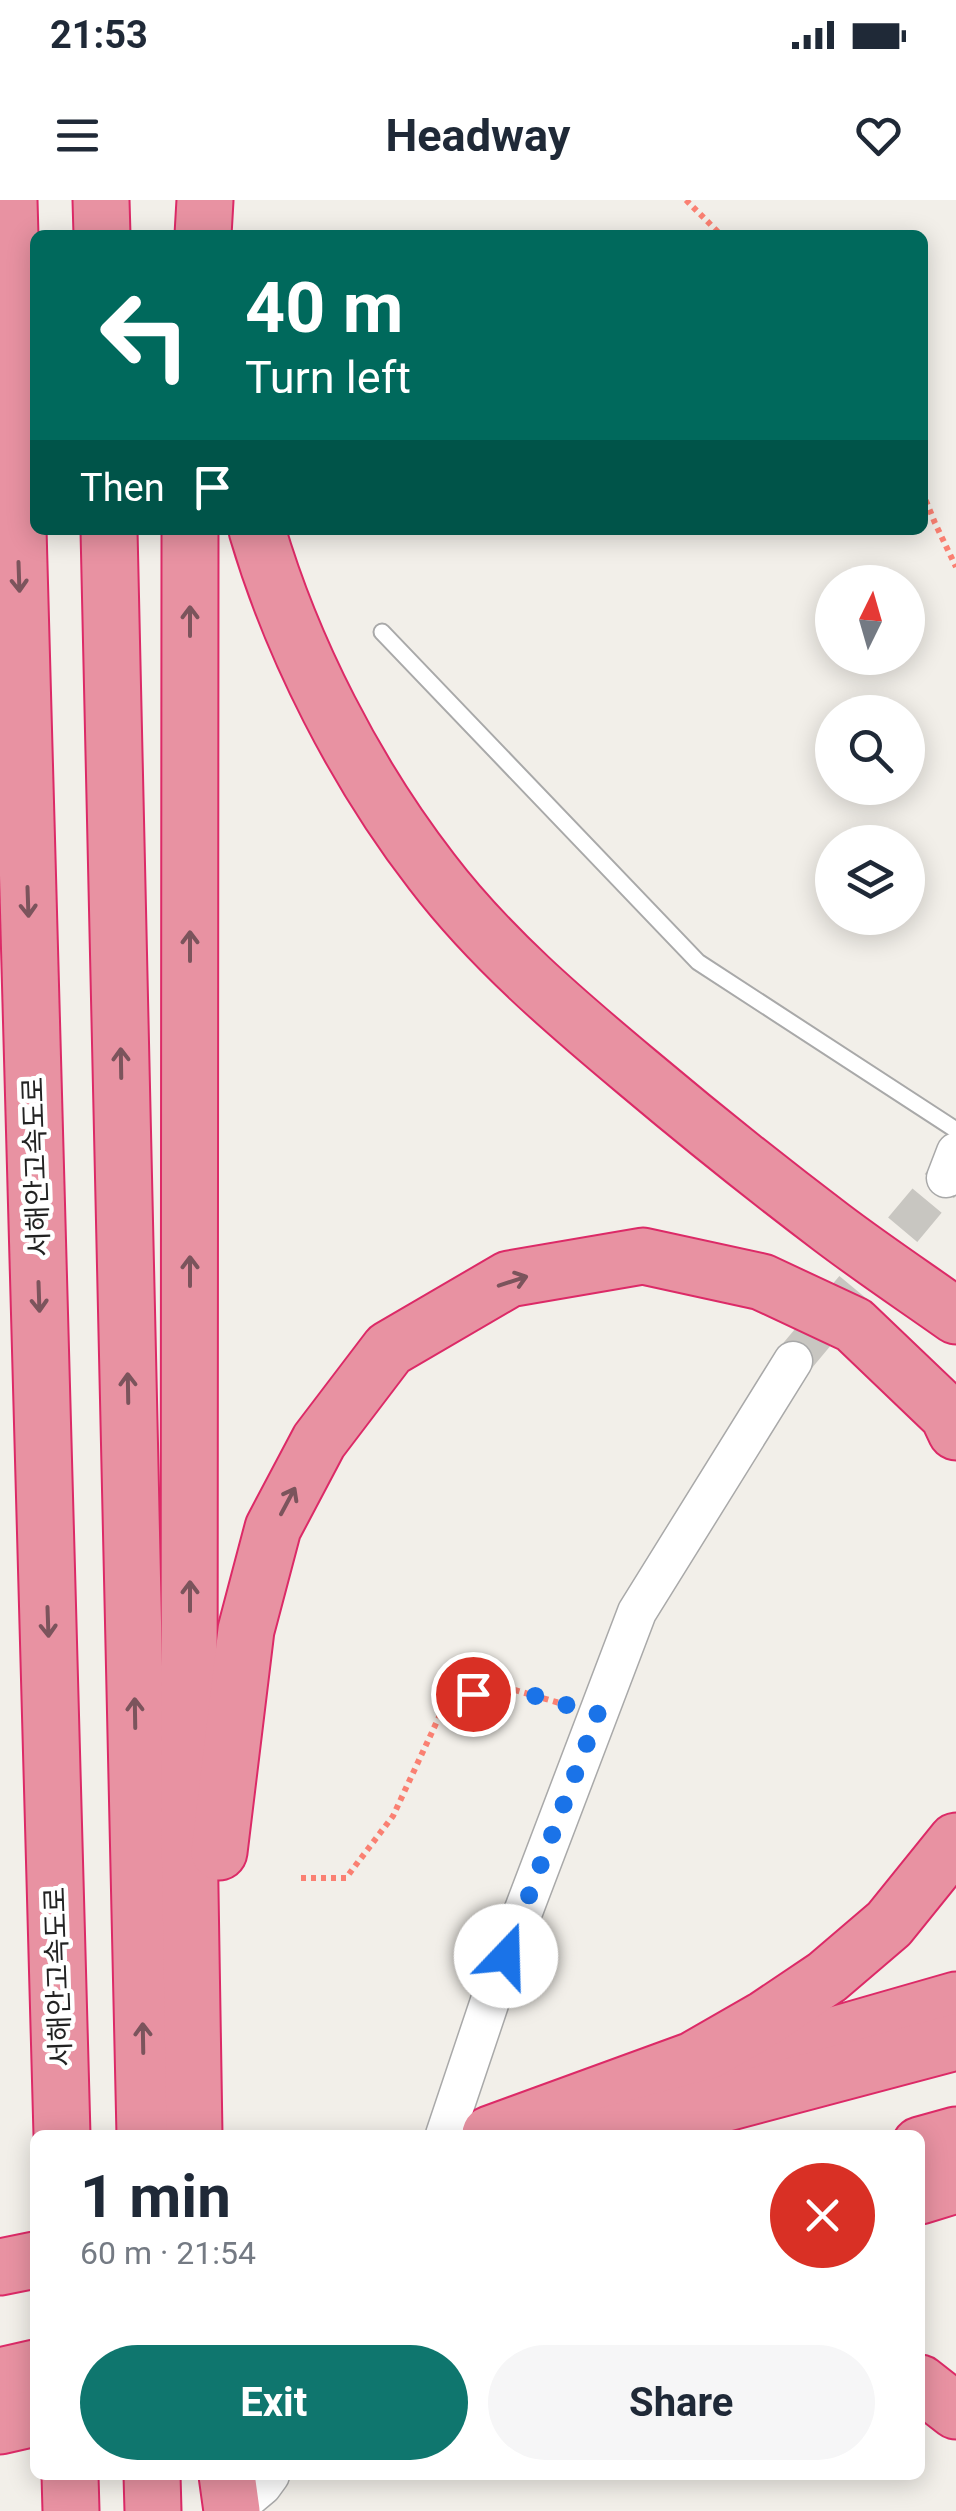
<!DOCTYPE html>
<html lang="en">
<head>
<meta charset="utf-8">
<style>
  body { margin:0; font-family:Roboto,"Noto Sans KR",sans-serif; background:#f6f6f7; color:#1f2937; height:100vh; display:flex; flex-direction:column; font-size:38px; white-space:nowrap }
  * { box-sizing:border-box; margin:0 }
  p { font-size:32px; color:#747a83 }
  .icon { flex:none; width:55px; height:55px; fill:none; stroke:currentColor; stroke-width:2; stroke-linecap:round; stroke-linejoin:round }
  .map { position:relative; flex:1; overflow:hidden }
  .drawer { position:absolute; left:30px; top:1930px; width:895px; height:350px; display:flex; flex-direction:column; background:#fff; border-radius:15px; box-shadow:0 5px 25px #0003 }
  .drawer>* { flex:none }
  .hud { position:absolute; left:30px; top:30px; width:898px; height:305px; border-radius:15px; box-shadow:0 5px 25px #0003; background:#00695c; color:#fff; overflow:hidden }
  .needle { width:65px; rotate:5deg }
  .controls { position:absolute; left:815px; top:365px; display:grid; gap:20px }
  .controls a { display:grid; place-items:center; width:110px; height:110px; border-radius:50%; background:#fff; box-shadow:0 5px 25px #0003; font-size:50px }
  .pin { position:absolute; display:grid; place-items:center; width:85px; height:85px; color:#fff; margin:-42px; border:5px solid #fff; border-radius:50%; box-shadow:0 2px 10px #0007 }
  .me { position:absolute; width:110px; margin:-55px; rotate:21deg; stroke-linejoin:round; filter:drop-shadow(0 0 8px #0008) }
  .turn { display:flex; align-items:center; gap:35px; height:210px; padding:0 50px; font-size:45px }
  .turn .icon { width:130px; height:130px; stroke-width:2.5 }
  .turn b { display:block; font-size:70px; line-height:85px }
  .then { display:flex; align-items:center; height:95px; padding:0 50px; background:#0003; gap:20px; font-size:38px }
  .round { display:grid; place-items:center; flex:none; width:105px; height:105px; border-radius:52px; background:#f6f6f7 }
  .headline { display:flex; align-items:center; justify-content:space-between; height:170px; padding:0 50px }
  h1 { font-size:60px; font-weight:700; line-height:75px }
  .cta { display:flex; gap:20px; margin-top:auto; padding:20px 50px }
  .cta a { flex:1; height:115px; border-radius:60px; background:#0f766e; color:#fff; font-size:40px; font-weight:700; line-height:115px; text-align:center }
  .cta a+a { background:#f6f6f7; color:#1f2937 }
  .status { display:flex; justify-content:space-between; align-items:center; height:70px; padding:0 50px; background:#fff; direction:ltr }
  .status svg { height:28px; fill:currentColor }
  header { display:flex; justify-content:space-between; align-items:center; height:130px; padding:0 50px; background:#fff; font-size:45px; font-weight:700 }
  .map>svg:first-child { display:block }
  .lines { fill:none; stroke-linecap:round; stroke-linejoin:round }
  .tertiary-tunnel { stroke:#c8c6c1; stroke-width:38; stroke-dasharray:38 19; stroke-linecap:butt }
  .service-casing { stroke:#a9a9a9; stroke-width:19 }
  .tertiary-casing { stroke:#a9a9a9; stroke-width:41 }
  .motorway-casing { stroke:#dc2a67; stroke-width:59 }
  .path { stroke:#fa8072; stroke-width:6; stroke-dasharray:5 5; stroke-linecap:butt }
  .service { stroke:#fff; stroke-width:15 }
  .tertiary { stroke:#fff; stroke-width:38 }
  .motorway { stroke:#e892a2; stroke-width:55 }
  .oneway { stroke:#7b545c }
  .route { stroke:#1a73e8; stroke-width:18; stroke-dasharray:0 32.4 }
  .labels { text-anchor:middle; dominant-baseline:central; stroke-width:9; stroke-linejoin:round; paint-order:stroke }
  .street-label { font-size:28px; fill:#222; stroke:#fff }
</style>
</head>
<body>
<div class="status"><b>21:53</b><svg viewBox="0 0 49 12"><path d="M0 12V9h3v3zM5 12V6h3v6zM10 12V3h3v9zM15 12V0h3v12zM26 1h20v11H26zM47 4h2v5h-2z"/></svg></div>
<header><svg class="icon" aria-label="menu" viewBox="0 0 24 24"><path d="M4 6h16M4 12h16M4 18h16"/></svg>Headway<svg class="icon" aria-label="heart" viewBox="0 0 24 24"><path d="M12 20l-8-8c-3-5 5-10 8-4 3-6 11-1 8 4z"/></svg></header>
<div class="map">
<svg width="956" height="2311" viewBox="0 0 956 2311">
  <rect width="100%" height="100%" fill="#f2efe9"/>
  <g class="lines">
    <polyline class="tertiary-tunnel" points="793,1161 946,978"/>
    <defs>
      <polyline id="service" points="382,432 698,762 956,930"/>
      <g id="tertiary">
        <polyline points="946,978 956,952"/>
        <polyline points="445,1935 496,1783 637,1412 793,1161"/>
        <polyline points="232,2311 262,2286 270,2275"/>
      </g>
      <g id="motorway">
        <polyline points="9,0 62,1935"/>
        <polyline points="101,0 102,35"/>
        <polyline points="203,35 205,0"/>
        <polyline points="109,330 145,1935"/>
        <polyline points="190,330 189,1629 194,1935"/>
        <path d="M 257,330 C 292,449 356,574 432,672 C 490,748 564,811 637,872 C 701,926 766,978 832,1028 C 873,1059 915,1087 956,1116"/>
        <polyline points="219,1652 246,1430 273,1328 319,1241 389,1149 509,1079 643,1056 762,1082 854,1125 948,1215 956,1232"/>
        <polyline points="719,1868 956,1800"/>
        <polyline points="490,1934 693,1860 766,1818 827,1777 889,1724 956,1641"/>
        <polyline points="606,1935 956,1842"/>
        <polyline points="920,1945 956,1935"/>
        <polyline points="920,1996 956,1985"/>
        <polyline points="0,2067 35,2060"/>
        <polyline points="0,2176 35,2168"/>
        <polyline points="920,2183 956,2211"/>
        <polyline points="0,2226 35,2218"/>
        <polyline points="70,2275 71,2311"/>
        <polyline points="152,2275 153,2311"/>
        <polyline points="227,2275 232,2311"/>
      </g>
    </defs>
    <use href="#service" class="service-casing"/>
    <use href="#tertiary" class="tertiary-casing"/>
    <use href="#motorway" class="motorway-casing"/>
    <g class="path">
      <polyline points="686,0 721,35"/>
      <polyline points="922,291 935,323 956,367"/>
      <polyline points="301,1678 346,1678 393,1616 446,1502 501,1486 563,1504"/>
    </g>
    <use href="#service" class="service"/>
    <use href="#tertiary" class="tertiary"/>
    <use href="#motorway" class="motorway"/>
  </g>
  <defs><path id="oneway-shaft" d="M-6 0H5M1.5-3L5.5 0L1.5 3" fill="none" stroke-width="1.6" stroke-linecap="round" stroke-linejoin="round" transform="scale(2.5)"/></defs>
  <g class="oneway">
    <use href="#oneway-shaft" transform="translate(19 377) rotate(88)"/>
    <use href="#oneway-shaft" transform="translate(190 421) rotate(-90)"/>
    <use href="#oneway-shaft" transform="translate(28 702) rotate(88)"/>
    <use href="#oneway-shaft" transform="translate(190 746) rotate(-90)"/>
    <use href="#oneway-shaft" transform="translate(121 863) rotate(-91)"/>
    <use href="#oneway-shaft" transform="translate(190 1071) rotate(-90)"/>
    <use href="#oneway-shaft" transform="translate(513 1081) rotate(-18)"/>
    <use href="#oneway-shaft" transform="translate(39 1097) rotate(88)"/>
    <use href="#oneway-shaft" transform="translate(128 1188) rotate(-91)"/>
    <use href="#oneway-shaft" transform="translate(288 1301) rotate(-62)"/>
    <use href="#oneway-shaft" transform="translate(190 1396) rotate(-90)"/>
    <use href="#oneway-shaft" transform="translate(48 1422) rotate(88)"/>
    <use href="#oneway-shaft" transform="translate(135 1513) rotate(-91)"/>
    <use href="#oneway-shaft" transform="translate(143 1838) rotate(-91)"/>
  </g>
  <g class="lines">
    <polyline class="route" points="473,1494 501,1486 598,1514 506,1756"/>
  </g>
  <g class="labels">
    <g class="street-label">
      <text transform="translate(36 967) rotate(-92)">서해안고속도로</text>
      <text transform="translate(58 1777) rotate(-92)">서해안고속도로</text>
    </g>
  </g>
</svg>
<div class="controls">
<a><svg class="needle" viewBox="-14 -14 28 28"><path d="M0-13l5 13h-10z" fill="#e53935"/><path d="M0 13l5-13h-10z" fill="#747a83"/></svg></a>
<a><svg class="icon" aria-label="search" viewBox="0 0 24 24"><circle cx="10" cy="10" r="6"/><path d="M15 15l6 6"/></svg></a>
<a><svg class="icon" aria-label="layers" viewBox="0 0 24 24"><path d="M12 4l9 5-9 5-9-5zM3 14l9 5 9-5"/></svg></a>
</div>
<div class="pin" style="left:473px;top:1494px;background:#d93025"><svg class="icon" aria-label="arrive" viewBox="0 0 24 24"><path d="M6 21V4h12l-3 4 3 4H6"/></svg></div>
<svg class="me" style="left:506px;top:1756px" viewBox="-20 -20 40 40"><circle r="19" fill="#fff"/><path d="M0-13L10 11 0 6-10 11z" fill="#1a73e8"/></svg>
<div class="hud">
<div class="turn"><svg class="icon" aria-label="left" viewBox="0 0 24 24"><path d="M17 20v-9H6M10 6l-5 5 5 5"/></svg><div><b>40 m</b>Turn left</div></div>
<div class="then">Then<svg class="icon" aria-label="arrive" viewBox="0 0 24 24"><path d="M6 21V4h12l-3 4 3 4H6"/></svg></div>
</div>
<section class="drawer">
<div class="headline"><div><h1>1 min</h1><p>60 m · 21:54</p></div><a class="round" style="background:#d93025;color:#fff"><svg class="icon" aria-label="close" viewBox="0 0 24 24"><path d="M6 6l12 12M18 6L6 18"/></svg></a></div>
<div class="cta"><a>Exit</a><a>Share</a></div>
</section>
</div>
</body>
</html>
